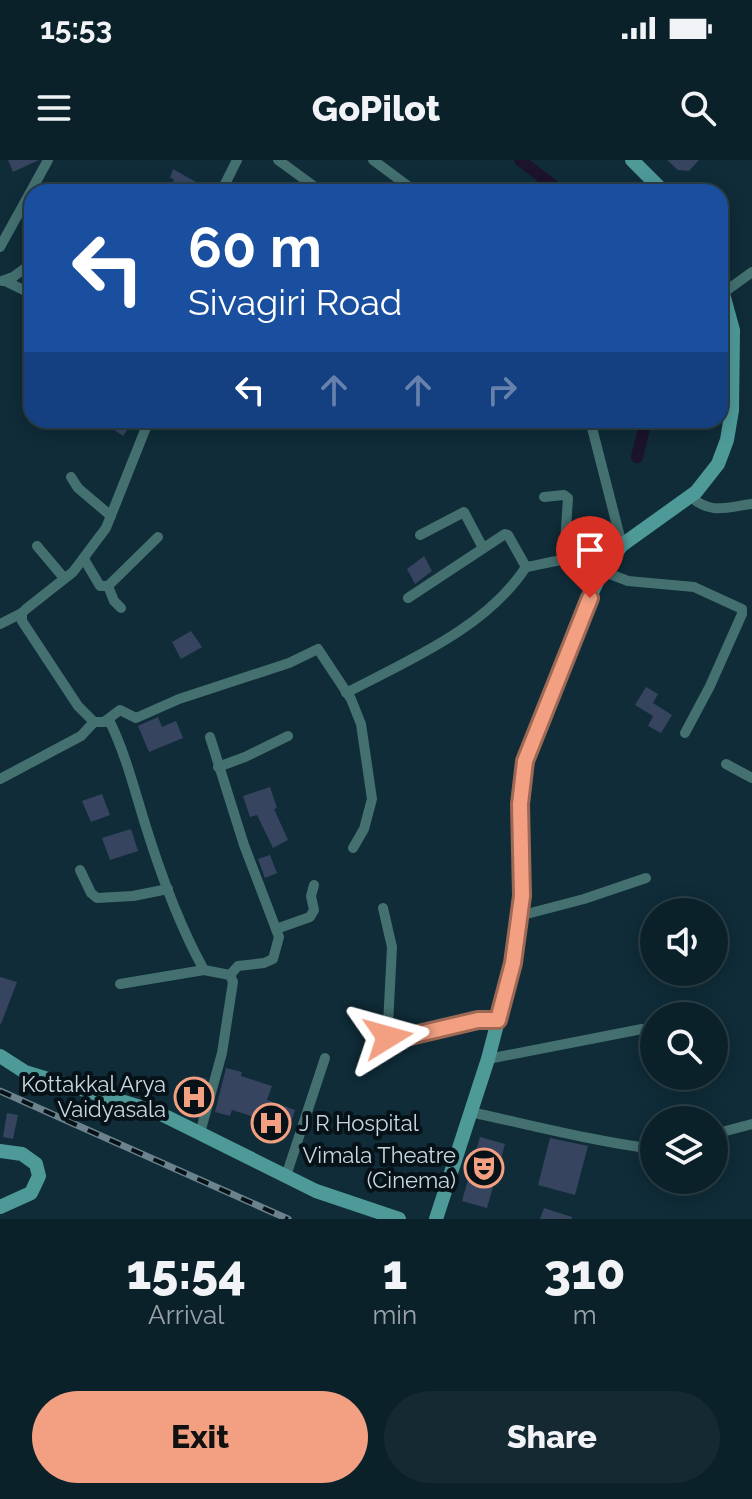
<!DOCTYPE html>
<html lang="en">
<head>
<meta charset="utf-8">
<style>
  body { margin:0; font-family:Raleway,sans-serif; background:#142932; color:#f1f3f6; height:100vh; display:flex; flex-direction:column; font-size:30px; white-space:nowrap }
  * { box-sizing:border-box; margin:0 }
  p { font-size:26px; color:#9aa3a8 }
  .icon { flex:none; width:44px; height:44px; fill:none; stroke:currentColor; stroke-width:2; stroke-linecap:round; stroke-linejoin:round }
  .map { position:relative; height:1059px; overflow:hidden }
  .side { display:flex; flex-direction:column; background:#0b212a; flex:1 }
  .side>* { flex:none }
  .guide { position:absolute; left:24px; top:24px; width:704px; height:244px; border-radius:24px; box-shadow:0 4px 20px #0003,0 0 0 2px #2b3e47; background:#1a4fa0; color:#fff; overflow:hidden }
  .fabs { position:absolute; left:640px; top:738px; display:grid; gap:16px }
  .fabs a { display:grid; place-items:center; width:88px; height:88px; border-radius:50%; background:#0b212a; box-shadow:0 4px 20px #0003,0 0 0 2px #2b3e47; font-size:40px }
  .pin { position:absolute; display:grid; place-items:center; width:68px; height:68px; color:#fff; margin:-82px -34px; border-radius:50% 50% 50% 0; rotate:-45deg; box-shadow:0 0 8px #0007 }
  .pin .icon { rotate:45deg }
  .me { position:absolute; width:88px; margin:-44px; rotate:82deg; stroke-linejoin:round; filter:drop-shadow(0 0 6px #0008) }
  .turn { display:flex; align-items:center; gap:28px; height:168px; padding:0 32px; font-size:36px }
  .turn .icon { width:104px; height:104px; stroke-width:2.5 }
  .turn b { display:block; font-size:56px; line-height:68px }
  .lanes { display:flex; align-items:center; height:76px; padding:0 32px; background:#0003; justify-content:center; gap:40px; direction:ltr }
  .lanes .off { opacity:.35 }
  .eta { display:flex; justify-content:space-evenly; align-items:center; height:136px; text-align:center }
  .eta b { font-size:48px; font-weight:800; line-height:56px }
  .primary-button { display:flex; gap:16px; margin-top:auto; padding:16px 32px }
  .primary-button a { flex:1; height:92px; border-radius:48px; background:#f2a081; color:#111; font-size:32px; font-weight:800; line-height:92px; text-align:center }
  .primary-button a+a { background:#142932; color:#f1f3f6 }
  .status { display:flex; justify-content:space-between; align-items:center; height:56px; padding:0 40px; background:#0b212a; direction:ltr }
  .status svg { height:22px; fill:currentColor }
  header { display:flex; justify-content:space-between; align-items:center; height:104px; padding:0 32px; background:#0b212a; font-size:36px; font-weight:800 }
  .map>svg:first-child { display:block }
  .lines { fill:none; stroke-linecap:round; stroke-linejoin:round }
  .canal { stroke:#1c132c; stroke-width:12 }
  .building { fill:#374460 }
  .street { stroke:#447170; stroke-width:10 }
  .secondary { stroke:#4e9a99; stroke-width:14 }
  .rail-casing { stroke:#6c828c; stroke-width:7 }
  .rail { stroke:#071218; stroke-width:4; stroke-dasharray:12; stroke-linecap:butt }
  .route-casing { stroke:#9d6854; stroke-width:20 }
  .route { stroke:#f2a081; stroke-width:14 }
  .labels { text-anchor:middle; dominant-baseline:central; stroke-width:8; stroke-linejoin:round; paint-order:stroke }
  .poi-label { font-size:22px; fill:#c9d9e1; stroke:#071218; text-anchor:end }
</style>
</head>
<body>
<div class="status"><b>15:53</b><svg viewBox="0 0 49 12"><path d="M0 12V9h3v3zM5 12V6h3v6zM10 12V3h3v9zM15 12V0h3v12zM26 1h20v11H26zM47 4h2v5h-2z"/></svg></div>
<header><svg class="icon" aria-label="menu" viewBox="0 0 24 24"><path d="M4 6h16M4 12h16M4 18h16"/></svg>GoPilot<svg class="icon" aria-label="search" viewBox="0 0 24 24"><circle cx="10" cy="10" r="6"/><path d="M15 15l6 6"/></svg></header>
<div class="map">
<svg width="752" height="1059" viewBox="0 0 752 1059">
  <rect width="100%" height="100%" fill="#0f2c38"/>
  <g class="lines">
    <g class="canal">
      <polyline points="520,0 561,32"/>
      <polyline points="637,297 646,260"/>
    </g>
  </g>
  <g class="building">
    <polygon points="8,0 39,0 13,12"/>
    <polygon points="667,0 699,0 689,11 678,10"/>
    <polygon points="173,9 196,22 193,32 169,32 174,19 170,18"/>
    <polygon points="100,260 134,260 123,276"/>
    <polygon points="424,396 432,411 415,424 407,409"/>
    <polygon points="191,471 202,487 181,499 172,482"/>
    <polygon points="646,527 658,534 653,543 672,555 661,573 648,566 653,556 635,545"/>
    <polygon points="158,557 162,567 176,561 183,578 149,592 138,566"/>
    <polygon points="270,627 277,648 274,649 288,680 273,688 257,655 250,657 243,636"/>
    <polygon points="102,634 110,655 91,662 82,641"/>
    <polygon points="131,669 138,691 110,700 102,678"/>
    <polygon points="270,695 277,713 265,718 258,699"/>
    <polygon points="0,817 17,822 1,864 0,863"/>
    <polygon points="226,908 242,912 241,916 272,926 267,940 295,950 289,968 232,950 230,956 215,952"/>
    <polygon points="197,916 207,919 200,942 191,939"/>
    <polygon points="7,953 18,955 13,979 3,977"/>
    <polygon points="480,977 505,984 487,1048 462,1041"/>
    <polygon points="550,978 588,986 575,1035 538,1025"/>
    <polygon points="544,1048 572,1057 572,1059 540,1059"/>
  </g>
  <g class="lines">
    <g class="street">
      <polyline points="278,0 315,27"/>
      <polyline points="373,0 416,32"/>
      <polyline points="221,32 237,0"/>
      <polyline points="0,87 48,0"/>
      <polyline points="2,121 13,117 24,109"/>
      <polyline points="5,121 32,134"/>
      <polyline points="723,133 752,112"/>
      <path d="M 149,260 L 106,368 L 73,412 L 26,449 L 22,453 L 22,461 L 78,546 L 94,562 L 110,562 C 126,595 135,632 146,667 C 161,715 179,765 204,810 L 230,815 L 233,822 L 222,893 L 200,973"/>
      <polyline points="590,260 622,385"/>
      <polyline points="71,317 78,328 111,356"/>
      <polyline points="544,337 564,335 568,338 564,398"/>
      <path d="M 691,337 C 711,355 727,347 752,344"/>
      <polyline points="420,375 464,352 483,388"/>
      <polyline points="37,386 64,418"/>
      <polyline points="84,399 100,426 108,426 158,377"/>
      <polyline points="602,411 628,421 694,427 742,449 742,454 710,526 685,573"/>
      <polyline points="108,426 114,441 121,448"/>
      <polyline points="408,438 505,374 508,375 526,407"/>
      <polyline points="0,464 22,453"/>
      <path d="M 346,533 C 409,500 486,468 526,407 C 555,402 577,393 606,405"/>
      <polyline points="104,562 120,550 136,558 179,539 289,503 318,489 351,539 361,564 372,639 364,669 353,688"/>
      <polyline points="210,577 244,685 279,777 273,799 264,803 238,806 230,815"/>
      <polyline points="726,604 752,618"/>
      <polyline points="218,607 245,597 288,576"/>
      <polyline points="0,619 81,576 94,562"/>
      <polyline points="80,710 91,733 97,738 133,736 168,729"/>
      <polyline points="383,748 392,787 388,865 390,879 478,860 498,860"/>
      <polyline points="519,756 584,739 646,718"/>
      <polyline points="276,769 310,757 314,750 311,736 314,725"/>
      <polyline points="120,824 204,810"/>
      <polyline points="488,899 642,869"/>
      <path d="M 470,952 C 531,965 592,981 654,989"/>
      <polyline points="714,974 752,964"/>
      <polyline points="286,1016 325,898"/>
    </g>
    <g class="secondary">
      <polyline points="632,0 664,32"/>
      <polyline points="0,896 25,912 157,952 316,1031 399,1059"/>
      <polyline points="0,991 22,994 36,1004 39,1016 31,1033 0,1047"/>
      <polyline points="436,1059 488,899 513,803 522,736 520,644 525,601 577,465 602,411 622,385 696,332 718,304 727,280 732,250 733,170 720,123"/>
    </g>
    <defs>
      <polyline id="rail" points="0,931 288,1059"/>
    </defs>
    <use href="#rail" class="rail-casing"/>
    <use href="#rail" class="rail"/>
  </g>
  <g class="lines">
    <defs>
      <polyline id="route" points="388,877 393,880 478,860 498,860 513,803 522,736 520,644 525,601 590,438"/>
    </defs>
    <use href="#route" class="route-casing"/>
    <use href="#route" class="route"/>
  </g>
  <defs>
    <symbol id="hospital-ring" viewBox="-11 -11 22 22"><circle r="9.5" fill="#071218" stroke="#f2a081" stroke-width="1.5"/><path d="M-5-5h3v3.5h4V-5h3V5h-3V1.5h-4V5h-3Z" fill="#f2a081"/></symbol>
    <symbol id="theatre-ring" viewBox="-11 -11 22 22"><circle r="9.5" fill="#071218" stroke="#f2a081" stroke-width="1.5"/><path d="M-5-5.5Q0-4 5-5.5V0Q5 5 0 6Q-5 5-5 0ZM-3.3-2.5H-1v1.5H-3.3ZM1-2.5H3.3v1.5H1ZM-2.8 1Q0 5.5 2.8 1Z" fill="#f2a081"/></symbol>
  </defs>
  <g fill-rule="evenodd">
    <use href="#hospital-ring" x="172" y="915" width="44" height="44"/>
    <use href="#hospital-ring" x="249" y="941" width="44" height="44"/>
    <use href="#theatre-ring" x="462" y="986" width="44" height="44"/>
  </g>
  <g class="labels">
    <g class="poi-label">
      <text x="166" y="924">Kottakkal Arya<tspan x="166" dy="25">Vaidyasala</tspan></text>
      <text x="299" y="963" text-anchor="start">J R Hospital</text>
      <text x="456" y="995">Vimala Theatre<tspan x="456" dy="25">(Cinema)</tspan></text>
    </g>
  </g>
</svg>
<div class="fabs">
<a><svg class="icon" aria-label="sound" viewBox="0 0 24 24"><path d="M4 9h4l5-4v14l-5-4H4zM17 9q2 3 0 6"/></svg></a>
<a><svg class="icon" aria-label="search" viewBox="0 0 24 24"><circle cx="10" cy="10" r="6"/><path d="M15 15l6 6"/></svg></a>
<a><svg class="icon" aria-label="layers" viewBox="0 0 24 24"><path d="M12 4l9 5-9 5-9-5zM3 14l9 5 9-5"/></svg></a>
</div>
<div class="pin" style="left:590px;top:438px;background:#d93025"><svg class="icon" aria-label="arrive" viewBox="0 0 24 24"><path d="M6 21V4h12l-3 4 3 4H6"/></svg></div>
<svg class="me" style="left:388px;top:877px" viewBox="-20 -20 40 40"><path d="M0-17L14 15 0 8-14 15z" fill="#f2a081" stroke="#fff" stroke-width="4"/></svg>
<div class="guide">
<div class="turn"><svg class="icon" aria-label="left" viewBox="0 0 24 24"><path d="M17 20v-9H6M10 6l-5 5 5 5"/></svg><div><b>60 m</b>Sivagiri Road</div></div>
<div class="lanes"><svg class="icon" aria-label="left" viewBox="0 0 24 24"><path d="M17 20v-9H6M10 6l-5 5 5 5"/></svg><svg class="icon off" aria-label="ahead" viewBox="0 0 24 24"><path d="M12 20V5M6 11l6-6 6 6"/></svg><svg class="icon off" aria-label="ahead" viewBox="0 0 24 24"><path d="M12 20V5M6 11l6-6 6 6"/></svg><svg class="icon off" aria-label="right" viewBox="0 0 24 24"><path d="M7 20v-9h11M14 6l5 5-5 5"/></svg></div>
</div>
</div>
<section class="side">
<div class="eta">
<div><b>15:54</b><p>Arrival</p></div>
<div><b>1</b><p>min</p></div>
<div><b>310</b><p>m</p></div>
</div>
<div class="primary-button"><a>Exit</a><a>Share</a></div>
</section>
</body>
</html>
